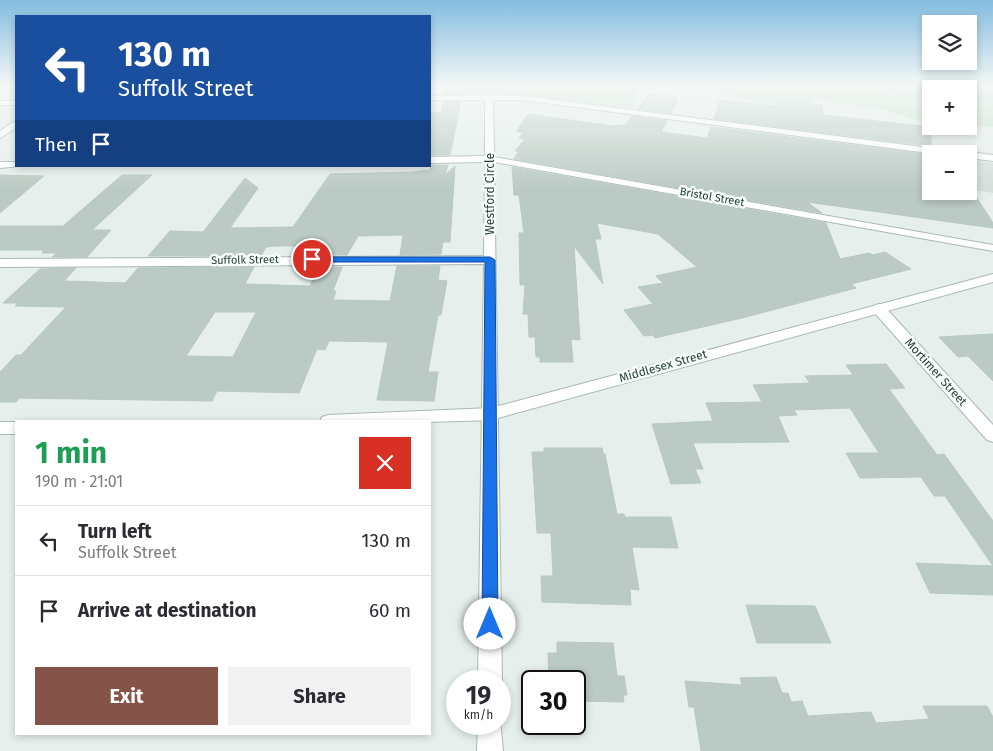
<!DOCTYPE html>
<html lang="en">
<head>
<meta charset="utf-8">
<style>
  body { margin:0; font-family:"Fira Sans",sans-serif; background:#f2f2f3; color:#2b2b33; height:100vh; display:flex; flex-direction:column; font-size:19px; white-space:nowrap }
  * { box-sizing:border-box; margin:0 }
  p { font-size:16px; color:#7c7c81 }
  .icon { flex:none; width:28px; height:28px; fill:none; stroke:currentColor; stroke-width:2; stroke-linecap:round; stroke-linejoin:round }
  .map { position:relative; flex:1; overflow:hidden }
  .details { position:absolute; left:15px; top:420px; width:416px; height:315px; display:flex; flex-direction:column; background:#fff; border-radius:0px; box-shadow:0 2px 8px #0003 }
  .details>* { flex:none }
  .guide { position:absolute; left:15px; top:15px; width:416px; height:152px; border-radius:0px; box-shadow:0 2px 8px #0003; background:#1a4fa0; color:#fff; overflow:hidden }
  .tools { position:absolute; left:922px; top:15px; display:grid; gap:10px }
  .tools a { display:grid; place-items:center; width:55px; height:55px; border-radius:0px; background:#fff; box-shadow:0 2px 8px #0003; font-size:25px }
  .speed { position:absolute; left:446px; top:670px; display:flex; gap:10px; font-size:25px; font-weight:700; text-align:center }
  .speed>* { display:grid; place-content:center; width:65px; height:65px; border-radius:50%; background:#fff; box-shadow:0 2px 8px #0003; line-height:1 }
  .speed small { font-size:12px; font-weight:400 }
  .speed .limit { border:2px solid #111; border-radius:8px; background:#fff; color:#111 }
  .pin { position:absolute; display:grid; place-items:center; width:42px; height:42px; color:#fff; margin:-21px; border:2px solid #fff; border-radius:50%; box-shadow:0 1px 5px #0007 }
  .me { position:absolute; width:55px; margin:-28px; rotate:0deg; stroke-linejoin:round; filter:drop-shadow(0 0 4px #0008) }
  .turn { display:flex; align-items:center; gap:18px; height:105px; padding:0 20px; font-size:22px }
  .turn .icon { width:65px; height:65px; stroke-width:2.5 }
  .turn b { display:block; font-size:35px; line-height:42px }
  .then { display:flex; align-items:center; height:48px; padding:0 20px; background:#0003; gap:10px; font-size:19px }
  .round { display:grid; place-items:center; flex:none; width:52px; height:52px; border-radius:0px; background:#f2f2f3 }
  .overview { display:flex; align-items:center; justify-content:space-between; height:85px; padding:0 20px }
  h1 { font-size:30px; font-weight:700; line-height:38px; color:#1e9e55 }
  .cta { display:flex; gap:10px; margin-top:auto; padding:10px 20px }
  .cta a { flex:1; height:58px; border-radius:0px; background:#855347; color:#fff; font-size:20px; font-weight:700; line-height:58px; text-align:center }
  .cta a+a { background:#f2f2f3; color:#2b2b33 }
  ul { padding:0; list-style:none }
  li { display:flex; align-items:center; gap:15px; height:70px; padding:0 20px; border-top:1px solid #e1e1e2 }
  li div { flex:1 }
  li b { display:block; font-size:19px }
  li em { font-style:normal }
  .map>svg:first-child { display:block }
  .built { fill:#d4dfda }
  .green { fill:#bfe0c8 }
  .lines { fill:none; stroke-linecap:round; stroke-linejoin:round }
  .stream { fill:#8ec9d4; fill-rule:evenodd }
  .building { fill:#bbcac4; stroke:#b8c9c2; fill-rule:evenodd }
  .minor-casing { stroke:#a8b8b2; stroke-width:2 }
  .tertiary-casing { stroke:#a8b8b2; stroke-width:2 }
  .minor { fill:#fff; fill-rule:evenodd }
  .tertiary { fill:#fff; fill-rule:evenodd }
  .route { fill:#1a73e8; stroke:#114b97 }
  .labels { text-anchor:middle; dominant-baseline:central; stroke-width:5; stroke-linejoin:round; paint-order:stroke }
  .far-street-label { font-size:11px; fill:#24423a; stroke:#f7fbf9 }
  .street-label { font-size:12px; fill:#24423a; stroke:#f7fbf9 }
</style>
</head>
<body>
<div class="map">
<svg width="993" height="751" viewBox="0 0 993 751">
  <rect width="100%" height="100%" fill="#e6efeb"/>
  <polygon class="built" points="969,160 993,163 993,193 969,189"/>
  <g class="green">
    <polygon points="451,85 638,85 634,108 513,95 451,94"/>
    <polygon points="683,85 993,85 993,127 969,125 969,89 931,89 931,122 921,121 880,109 816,99 802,105 766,104"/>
  </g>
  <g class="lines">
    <g class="stream">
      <polygon points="866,85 873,85 907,92 931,93 931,95 907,94"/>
      <rect x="969" y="95" width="24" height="2"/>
    </g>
  </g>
  <g class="building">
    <polygon points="448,85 464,85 462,94 445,94"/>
    <polygon points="649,94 677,97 675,100 678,101 671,113 637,109"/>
    <polygon points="720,100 779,106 779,101 822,105 823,115 931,127 931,146 714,119"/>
    <polygon points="443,102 461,102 450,155 430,155 430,113 441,113"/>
    <polygon points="528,114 613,126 625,125 632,116 667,121 661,132 707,138 711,127 931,155 931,193 977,198 993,223 993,228 807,202 822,213 514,159 519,151 515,151 525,139 519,138 524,132 516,132"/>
    <polygon points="430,165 448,165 445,175 455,166 450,242 443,242 441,254 400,255 403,235 358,236 347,255 323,255 327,246 275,246 266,247 261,256 148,256 170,231 203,232 245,178 258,188 230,228 293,227 330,174 411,172 430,170"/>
    <polygon points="512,167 826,223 840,259 869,253 873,255 885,252 911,269 851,284 856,288 742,318 655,338 653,335 644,336 624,310 653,304 638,287 663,283 656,276 697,267 658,234 597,223 601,239 595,239 603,284 574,246 580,340 571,339 573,362 540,362 540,357 536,357 535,337 529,337 528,314 523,314 525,285 520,285 519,233 524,233 519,195 514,195"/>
    <polygon points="0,175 44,176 0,213"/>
    <polygon points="122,175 152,175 92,230 111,230 87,257 52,257 57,253 42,253 44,250 0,250 0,226 63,226"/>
    <path d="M 397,266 L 440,266 L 438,280 L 447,281 L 441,315 L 438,315 L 428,372 L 438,372 L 434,401 L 377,400 L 388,342 L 329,341 L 325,350 L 317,349 L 299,393 L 217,391 L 212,401 L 19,398 L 16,402 L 0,402 L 0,372 L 16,355 L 21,355 L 66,307 L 15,306 L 18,303 L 3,303 L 40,269 L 76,268 L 64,281 L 125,283 L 138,268 L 254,267 L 245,284 L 310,286 L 318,267 L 342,267 L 333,291 L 336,291 L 333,300 L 390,301 ZM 215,312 L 256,312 L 233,357 L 186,356 Z"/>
    <polygon points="993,334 993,381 968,356 958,357 939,337"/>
    <polygon points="886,364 905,388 889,389 937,455 944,454 993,521 993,566 945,496 934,496 921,477 860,478 846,453 879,453 850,408 794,410 797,415 778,416 789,442 693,443 703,469 695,469 701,483 671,484 652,424 713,421 706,403 762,402 753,385 810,383 805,376 853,375 846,365"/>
    <polygon points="544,448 602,448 603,454 605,454 617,514 624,514 625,517 671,517 678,548 632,547 639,590 630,589 631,605 542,602 541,576 553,576 551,533 537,533 532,452 544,452"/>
    <polygon points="916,563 993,566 993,595 930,593"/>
    <polygon points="746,605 815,606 831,643 757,643"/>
    <polygon points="557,642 613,643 617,676 624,676 627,695 623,695 624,702 575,701 575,681 549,681 548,653 557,653"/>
    <polygon points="776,677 782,693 788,693 791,702 802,701 808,716 871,712 876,723 929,719 923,706 987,706 993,717 993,751 701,751 694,707 689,707 685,681 742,685 740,678"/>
  </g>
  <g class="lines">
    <defs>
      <g id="minor">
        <polygon points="489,95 522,96 962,152 963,154 936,154 522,100 493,100 494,157 993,245 993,251 494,162 502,681 500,685 500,681 478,681 484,264 0,267 0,259 484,256 485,162 430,163 430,157 485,156 485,100 430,100 430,96"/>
        <rect x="0" y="101" width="16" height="4"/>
        <polygon points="13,122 16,122 16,128 0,138 0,131"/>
        <polygon points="969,152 993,155 993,161 969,158 969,154 965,154"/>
        <polygon points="0,162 16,162 16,166 20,166 0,168"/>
        <polygon points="878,304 883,305 993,425 993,442 987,440 873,311 871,308"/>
        <polygon points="500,719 503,751 477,751 478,724 500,724"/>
      </g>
      <g id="tertiary">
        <polygon points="993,274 993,282 491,420 430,422 320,421 322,417 328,415 491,408"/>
        <rect x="0" y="422" width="16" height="12"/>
      </g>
    </defs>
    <use href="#minor" class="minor-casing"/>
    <use href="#tertiary" class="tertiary-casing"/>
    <use href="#minor" class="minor"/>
    <use href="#tertiary" class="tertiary"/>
  </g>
  <linearGradient id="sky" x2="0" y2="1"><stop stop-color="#84bce0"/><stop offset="0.45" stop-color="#f4f8f6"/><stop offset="1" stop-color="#f4f8f6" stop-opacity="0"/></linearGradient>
  <rect width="993" height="190" fill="url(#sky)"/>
  <polygon class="route" points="309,257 490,257 495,260 498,624 496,630 490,632 484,630 482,624 485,262 312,262 309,261"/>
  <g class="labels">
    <g class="far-street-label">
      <text transform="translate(712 197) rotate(10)">Bristol Street</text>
      <text transform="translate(245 260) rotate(-1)">Suffolk Street</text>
    </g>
    <g class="street-label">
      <text transform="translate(490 194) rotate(-90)">Westford Circle</text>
      <text transform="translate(663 366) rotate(-16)">Middlesex Street</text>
      <text transform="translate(936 372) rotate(48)">Mortimer Street</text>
    </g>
  </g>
</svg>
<div class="tools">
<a><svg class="icon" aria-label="layers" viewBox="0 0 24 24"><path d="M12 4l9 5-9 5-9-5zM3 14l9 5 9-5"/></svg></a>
<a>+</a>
<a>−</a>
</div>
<div class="speed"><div>19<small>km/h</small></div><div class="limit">30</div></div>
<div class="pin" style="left:312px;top:259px;background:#d93025"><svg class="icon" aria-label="arrive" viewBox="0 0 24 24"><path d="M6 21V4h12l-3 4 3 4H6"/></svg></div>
<svg class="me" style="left:490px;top:624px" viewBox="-20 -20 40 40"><circle r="19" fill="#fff"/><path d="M0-13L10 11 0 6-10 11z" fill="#1a73e8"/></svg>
<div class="guide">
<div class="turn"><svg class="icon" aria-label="left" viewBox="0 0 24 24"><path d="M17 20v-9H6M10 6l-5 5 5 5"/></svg><div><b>130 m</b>Suffolk Street</div></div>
<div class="then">Then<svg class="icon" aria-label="arrive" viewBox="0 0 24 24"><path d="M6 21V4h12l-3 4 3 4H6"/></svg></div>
</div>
<section class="details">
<div class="overview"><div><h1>1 min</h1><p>190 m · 21:01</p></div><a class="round" style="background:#d93025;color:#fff"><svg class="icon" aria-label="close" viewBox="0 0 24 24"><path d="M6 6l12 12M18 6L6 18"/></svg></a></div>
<ul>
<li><svg class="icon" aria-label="left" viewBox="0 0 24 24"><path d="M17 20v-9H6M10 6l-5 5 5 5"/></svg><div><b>Turn left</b><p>Suffolk Street</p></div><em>130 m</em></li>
<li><svg class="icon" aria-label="arrive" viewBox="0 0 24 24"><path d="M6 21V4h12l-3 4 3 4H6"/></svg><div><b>Arrive at destination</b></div><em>60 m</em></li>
</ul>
<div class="cta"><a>Exit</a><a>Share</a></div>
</section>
</div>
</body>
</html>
